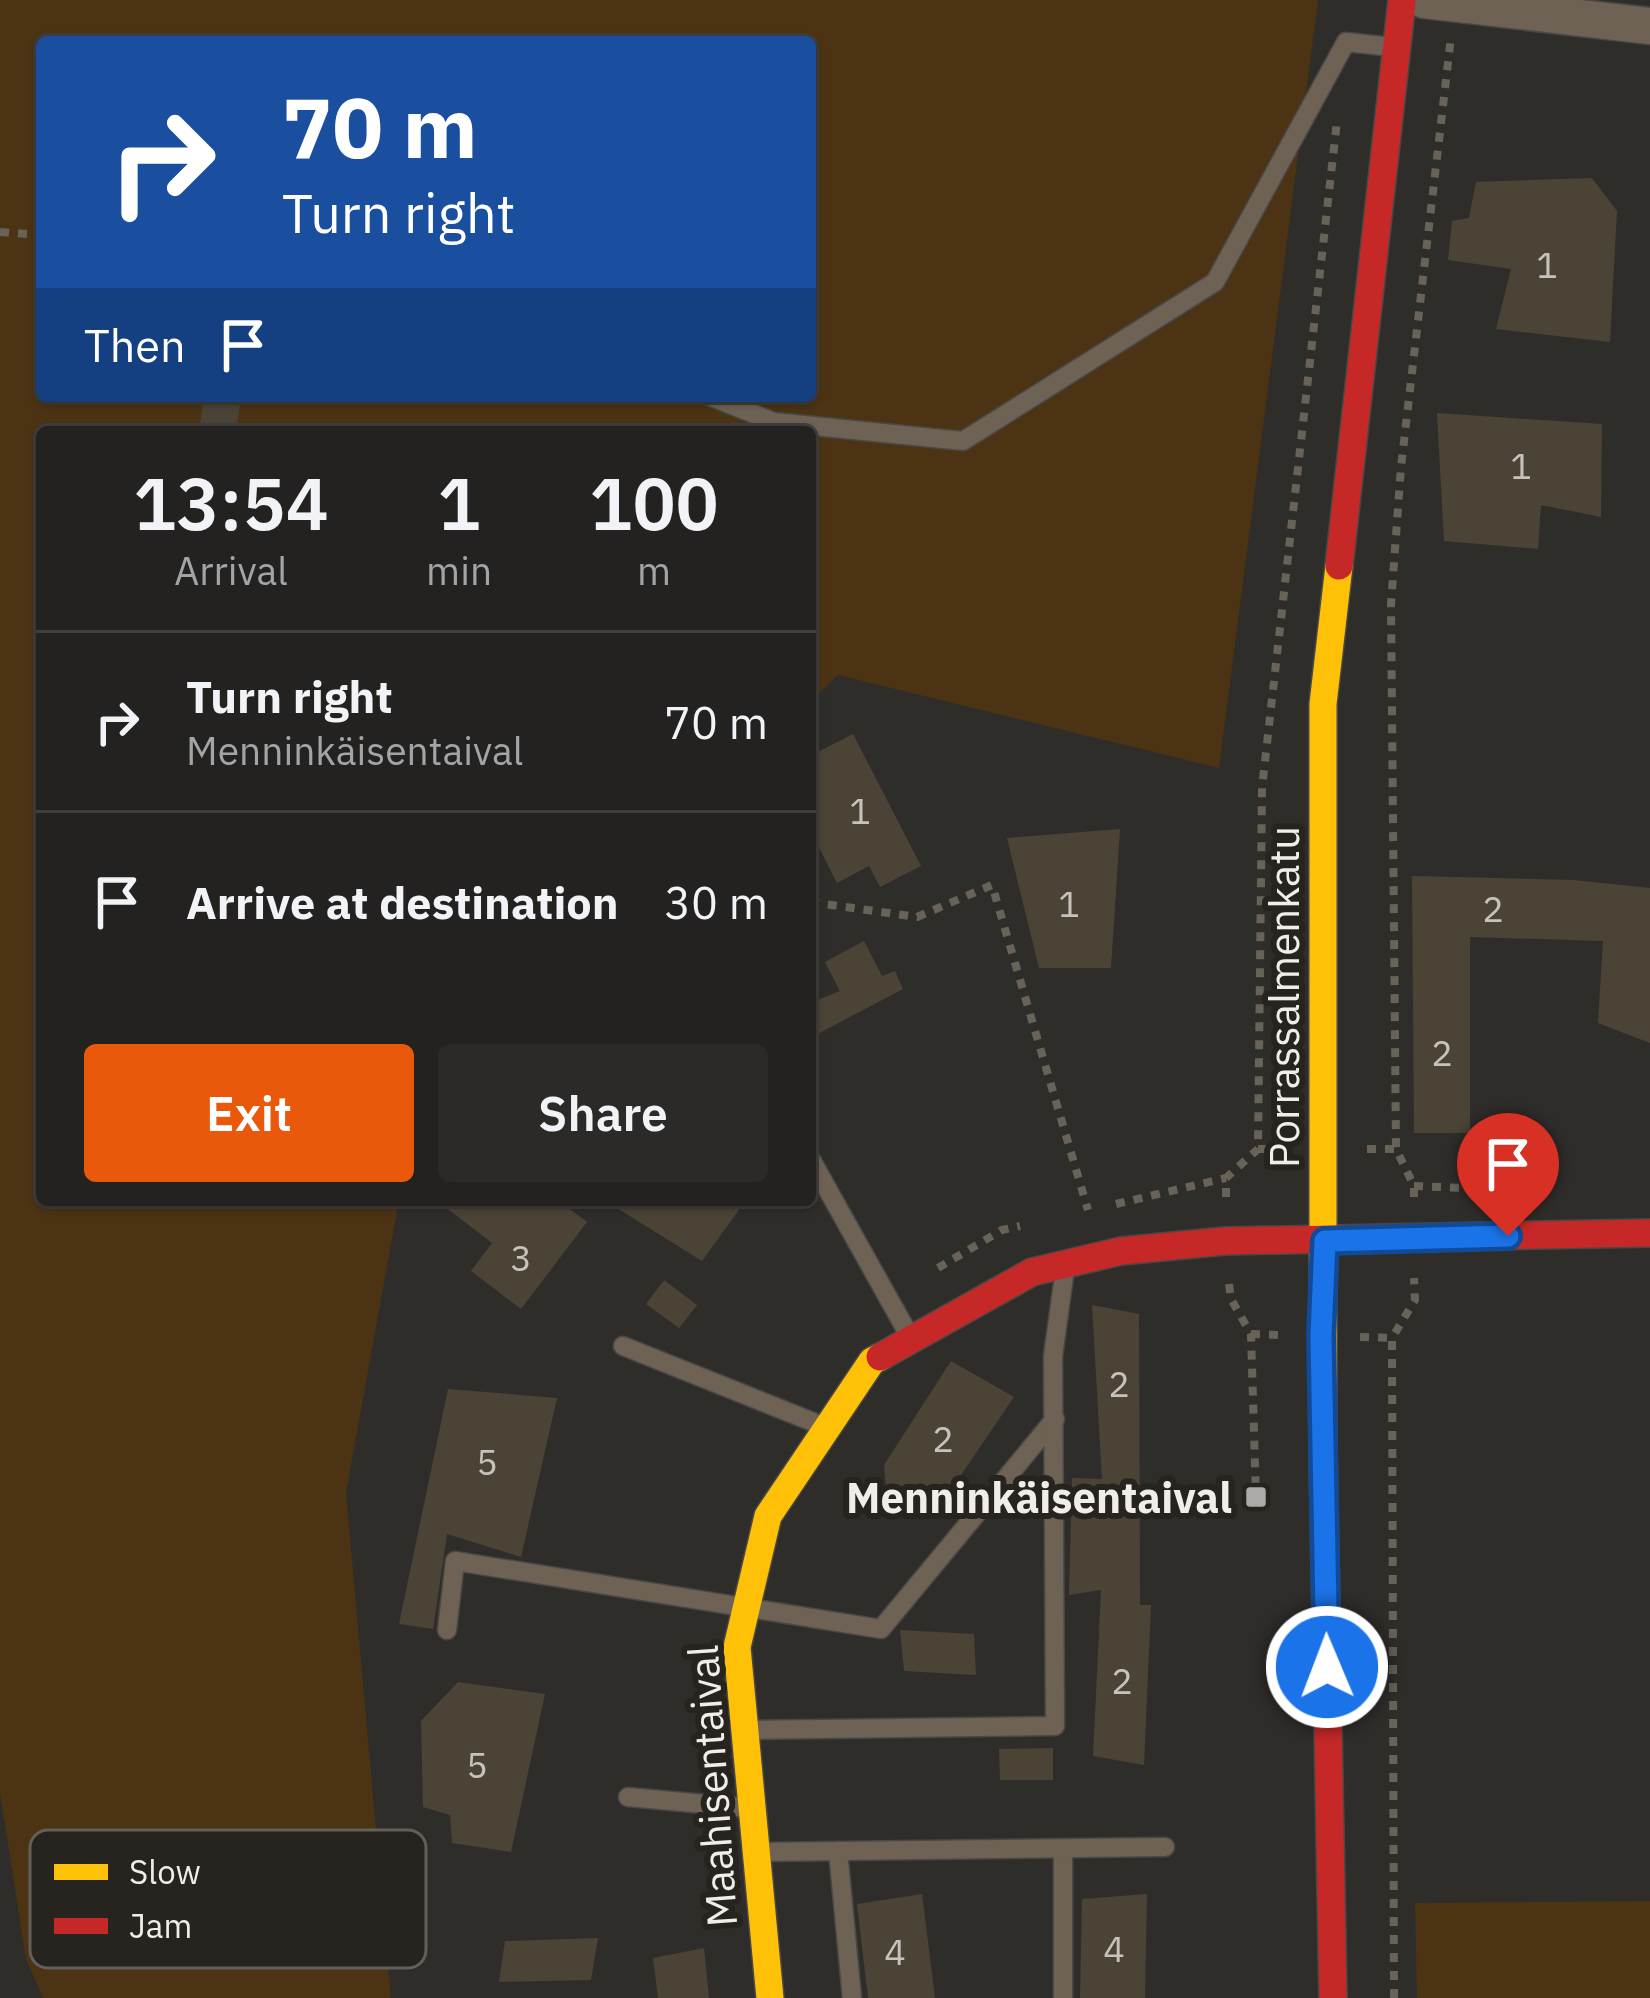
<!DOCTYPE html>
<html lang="en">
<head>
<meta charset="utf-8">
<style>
  body { margin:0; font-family:"IBM Plex Sans",sans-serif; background:#2b2a29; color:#f1f3f6; height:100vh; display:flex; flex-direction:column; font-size:45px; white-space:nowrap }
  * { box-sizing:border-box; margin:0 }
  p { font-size:39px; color:#a3a4a5 }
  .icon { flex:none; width:66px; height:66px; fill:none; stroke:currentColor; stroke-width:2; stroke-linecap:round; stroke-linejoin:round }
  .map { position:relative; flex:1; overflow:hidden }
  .panel { position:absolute; left:36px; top:426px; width:780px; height:780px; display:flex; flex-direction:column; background:#232220; border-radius:12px; box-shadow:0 3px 9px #0004,0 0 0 3px #403f3e }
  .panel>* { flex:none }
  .top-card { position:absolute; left:36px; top:36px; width:780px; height:366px; border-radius:12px; box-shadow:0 3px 9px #0004,0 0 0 3px #403f3e; background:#1a4fa0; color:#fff; overflow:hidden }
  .pin { position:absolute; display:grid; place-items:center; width:102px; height:102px; color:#fff; margin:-123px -51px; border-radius:50% 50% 50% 0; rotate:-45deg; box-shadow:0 0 12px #0007 }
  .pin .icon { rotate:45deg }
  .me { position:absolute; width:132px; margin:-66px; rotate:359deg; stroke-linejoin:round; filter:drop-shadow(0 0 9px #0008) }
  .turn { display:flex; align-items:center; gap:42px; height:252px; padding:0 48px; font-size:54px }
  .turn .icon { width:156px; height:156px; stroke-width:2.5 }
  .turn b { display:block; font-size:84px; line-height:102px }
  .then { display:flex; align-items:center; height:114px; padding:0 48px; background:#0003; gap:24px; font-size:45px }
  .eta { display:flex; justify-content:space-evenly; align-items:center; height:204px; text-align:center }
  .eta b { font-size:72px; font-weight:600; line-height:84px }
  .primary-button { display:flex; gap:24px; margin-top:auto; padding:24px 48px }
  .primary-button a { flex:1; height:138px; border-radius:12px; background:#ea580c; color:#fff; font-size:48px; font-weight:600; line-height:138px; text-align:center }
  .primary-button a+a { background:#2b2a29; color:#f1f3f6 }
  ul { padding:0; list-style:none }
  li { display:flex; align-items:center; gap:36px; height:180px; padding:0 48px; border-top:3px solid #403f3e }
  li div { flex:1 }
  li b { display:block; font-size:45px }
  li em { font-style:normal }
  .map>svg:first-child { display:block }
  .green { fill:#4b3314; fill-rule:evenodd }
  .building { fill:#4c4337 }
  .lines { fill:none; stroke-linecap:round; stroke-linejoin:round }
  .lane-casing { stroke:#494846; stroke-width:21 }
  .street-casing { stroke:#494846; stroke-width:39 }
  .slow-casing { stroke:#494846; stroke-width:30 }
  .jam-casing { stroke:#494846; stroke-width:30 }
  .path { stroke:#696259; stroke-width:8; stroke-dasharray:9 9; stroke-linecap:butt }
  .lane { stroke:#6d6254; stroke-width:18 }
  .street { stroke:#6d6254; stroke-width:36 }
  .slow { stroke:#ffc107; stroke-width:27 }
  .jam { stroke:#c62828; stroke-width:27 }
  .route-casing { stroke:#114b97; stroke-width:30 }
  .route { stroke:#1a73e8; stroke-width:21 }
  .poi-dot { fill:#acaaa7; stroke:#27231e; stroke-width:4.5 }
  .labels { text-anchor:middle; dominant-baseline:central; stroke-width:12; stroke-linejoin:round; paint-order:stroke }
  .number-label { font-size:36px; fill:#c7c2bd }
  .street-label { font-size:42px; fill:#f0edea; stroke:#27231e }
  .poi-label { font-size:42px; font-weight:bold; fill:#f0edea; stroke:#27231e; text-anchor:end }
  .key { fill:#27231e; stroke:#63605b; stroke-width:3 }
  .key-label { font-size:33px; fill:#f0edea }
</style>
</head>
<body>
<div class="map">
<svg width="1650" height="1998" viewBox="0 0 1650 1998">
  <rect width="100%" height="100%" fill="#2f2d2a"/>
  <g class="green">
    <path d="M 0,0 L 1318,0 L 1219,768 L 838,675 L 810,702 L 810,432 L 42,432 L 42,1200 L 399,1200 L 346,1493 L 391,1998 L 43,1998 L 26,1959 L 0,1793 ZM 42,42 L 810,42 L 810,396 L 42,396 Z"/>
    <polygon points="1650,1901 1650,1998 1417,1998 1415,1903"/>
  </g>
  <g class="building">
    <polygon points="1592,178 1617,211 1610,342 1496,329 1511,269 1448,260 1452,221 1469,218 1476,182"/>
    <polygon points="204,396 241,396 236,432 199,432"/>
    <polygon points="1437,413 1602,424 1601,517 1541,505 1538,549 1444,541"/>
    <polygon points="853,734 921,866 880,887 869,866 837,883 810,830 810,756"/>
    <polygon points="1120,829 1111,968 1039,968 1007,838"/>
    <polygon points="1412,876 1573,880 1650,888 1650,1043 1598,1023 1603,941 1470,937 1470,1133 1414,1133"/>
    <polygon points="864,941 882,976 895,971 903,989 810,1038 810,1003 840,991 825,962"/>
    <polygon points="436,1200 558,1200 587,1222 521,1309 471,1271 492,1243"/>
    <polygon points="604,1200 746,1200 702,1261"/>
    <polygon points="664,1280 697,1305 679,1328 646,1304"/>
    <polygon points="1092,1305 1139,1314 1140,1605 1151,1605 1144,1765 1093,1756 1101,1590 1069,1595 1072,1478 1102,1479"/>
    <polygon points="951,1361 1014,1397 931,1519 886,1487 884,1465"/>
    <polygon points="448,1389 557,1398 521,1557 447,1534 433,1629 399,1624"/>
    <polygon points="900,1630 974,1634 976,1675 904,1671"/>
    <polygon points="458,1682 545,1694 511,1852 452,1843 450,1815 423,1807 421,1721"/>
    <polygon points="1053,1748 1053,1780 1000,1780 999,1749"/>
    <polygon points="922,1894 935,1998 868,1998 857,1904"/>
    <polygon points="1147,1894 1145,1998 1080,1998 1082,1899"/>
    <polygon points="598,1938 591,1980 499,1982 505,1941"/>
    <polygon points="704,1948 709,1998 658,1998 653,1958"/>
  </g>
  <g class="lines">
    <defs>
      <g id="lane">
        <polyline points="709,396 774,422 963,441 1215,282 1346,42 1392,47"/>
        <polyline points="810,1158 909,1335"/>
        <polyline points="623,1346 823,1426"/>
        <polyline points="447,1630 455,1561 881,1629 1055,1419"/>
        <polyline points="749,1730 1055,1726 1053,1356 1065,1269"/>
        <polyline points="628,1797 748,1808"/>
        <polyline points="1063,1849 1063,1998"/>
        <polyline points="838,1851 852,1998"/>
        <polyline points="761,1852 1165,1847"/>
      </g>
      <polyline id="street" points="1424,0 1650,26"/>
      <g id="slow">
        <polyline points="1323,1455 1323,704 1339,566"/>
        <polyline points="770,1998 737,1647 768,1516 872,1361 880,1357"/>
      </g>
      <g id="jam">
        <polyline points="1339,566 1402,0"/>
        <polyline points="880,1357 1032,1272 1121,1251 1225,1241 1650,1233"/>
        <polyline points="1323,1455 1333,1998"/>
      </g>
    </defs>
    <use href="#lane" class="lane-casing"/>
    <use href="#street" class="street-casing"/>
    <use href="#slow" class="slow-casing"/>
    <use href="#jam" class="jam-casing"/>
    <g class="path">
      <polyline points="0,232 42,235"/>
      <polyline points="810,902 917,917 992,885 1088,1210"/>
      <polyline points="1258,1149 1286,1149"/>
      <polyline points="1367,1149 1396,1149"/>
      <polyline points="1414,1186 1466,1188"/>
      <polyline points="1226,1197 1226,1178 1258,1149 1262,788 1337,121"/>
      <polyline points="1414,1197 1414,1186 1396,1149 1391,604 1401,467 1451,37"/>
      <polyline points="1116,1204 1226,1178"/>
      <polyline points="938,1268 1002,1230 1020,1226"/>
      <polyline points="1229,1284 1231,1299 1251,1334 1256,1497"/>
      <polyline points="1251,1334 1279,1335"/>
      <polyline points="1360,1337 1392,1338"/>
      <polyline points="1394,1998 1392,1338 1415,1300 1414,1278"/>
    </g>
    <use href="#lane" class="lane"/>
    <use href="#street" class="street"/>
    <use href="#slow" class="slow"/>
    <use href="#jam" class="jam"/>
  </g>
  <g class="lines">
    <defs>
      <polyline id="route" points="1327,1667 1321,1336 1325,1241 1508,1236"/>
    </defs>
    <use href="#route" class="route-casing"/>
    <use href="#route" class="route"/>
  </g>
  <rect class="poi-dot" x="1244" y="1485" width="24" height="24" rx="6"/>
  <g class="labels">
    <g class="number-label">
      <text x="1547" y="264">1</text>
      <text x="1521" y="465">1</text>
      <text x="860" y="810">1</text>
      <text x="1069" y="903">1</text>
      <text x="1493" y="908">2</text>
      <text x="1442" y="1052">2</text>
      <text x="521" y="1257">3</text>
      <text x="1119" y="1383">2</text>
      <text x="943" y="1438">2</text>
      <text x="487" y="1461">5</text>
      <text x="1122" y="1680">2</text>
      <text x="477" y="1764">5</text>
      <text x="1114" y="1948">4</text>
      <text x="895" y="1951">4</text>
    </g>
    <g class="street-label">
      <text transform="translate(1283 997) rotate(-90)">Porrassalmenkatu</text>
      <text transform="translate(712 1786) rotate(-94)">Maahisentaival</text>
    </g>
    <g class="poi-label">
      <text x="1232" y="1497">Menninkäisentaival</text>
    </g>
  </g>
  <rect x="30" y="1830" width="396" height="138" rx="18" class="key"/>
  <rect x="54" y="1864" width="54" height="16" fill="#ffc107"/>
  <rect x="54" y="1918" width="54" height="16" fill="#c62828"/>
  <g class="key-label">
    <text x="129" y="1884">Slow</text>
    <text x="129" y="1938">Jam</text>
  </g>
</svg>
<div class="pin" style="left:1508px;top:1236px;background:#d93025"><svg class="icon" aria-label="arrive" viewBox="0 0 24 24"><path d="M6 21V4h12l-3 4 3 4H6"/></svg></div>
<svg class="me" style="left:1327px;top:1667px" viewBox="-20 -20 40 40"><circle r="17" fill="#1a73e8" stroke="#fff" stroke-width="3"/><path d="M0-11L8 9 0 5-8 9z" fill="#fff"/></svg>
<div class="top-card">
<div class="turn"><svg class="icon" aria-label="right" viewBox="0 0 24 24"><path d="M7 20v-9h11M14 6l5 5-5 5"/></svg><div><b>70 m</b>Turn right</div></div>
<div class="then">Then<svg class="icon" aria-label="arrive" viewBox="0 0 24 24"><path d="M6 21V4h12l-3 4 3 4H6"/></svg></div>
</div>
<section class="panel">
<div class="eta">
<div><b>13:54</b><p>Arrival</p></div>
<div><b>1</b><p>min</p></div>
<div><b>100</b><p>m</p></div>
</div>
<ul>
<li><svg class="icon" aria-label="right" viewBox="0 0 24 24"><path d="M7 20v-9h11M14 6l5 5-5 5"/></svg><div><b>Turn right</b><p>Menninkäisentaival</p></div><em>70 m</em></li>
<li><svg class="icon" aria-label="arrive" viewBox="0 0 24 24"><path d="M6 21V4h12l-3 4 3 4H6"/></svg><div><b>Arrive at destination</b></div><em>30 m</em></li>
</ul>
<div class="primary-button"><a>Exit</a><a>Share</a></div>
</section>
</div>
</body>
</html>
